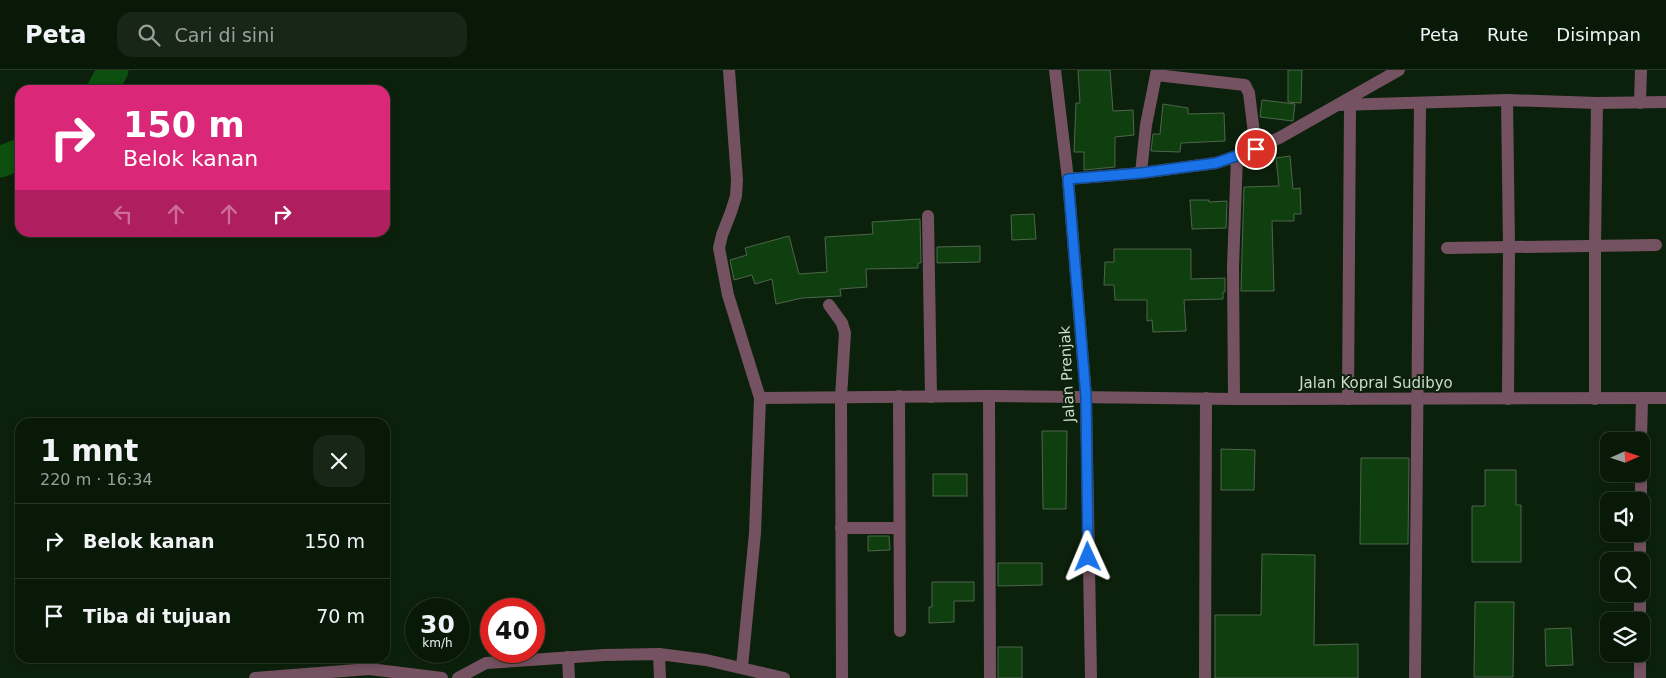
<!DOCTYPE html>
<html lang="id">
<head>
<meta charset="utf-8">
<style>
  body { margin:0; font-family:"DejaVu Sans",sans-serif; background:#172616; color:#f1f3f6; height:100vh; display:flex; flex-direction:column; font-size:19px; white-space:nowrap }
  * { box-sizing:border-box; margin:0 }
  p { font-size:16px; color:#99a09c }
  .icon { flex:none; width:28px; height:28px; fill:none; stroke:currentColor; stroke-width:2; stroke-linecap:round; stroke-linejoin:round }
  .map { position:relative; flex:1; overflow:hidden }
  .details { position:absolute; left:15px; top:348px; width:375px; height:245px; display:flex; flex-direction:column; background:#091908; border-radius:15px; box-shadow:0 2px 8px #0003,0 0 0 1px #293829 }
  .details>* { flex:none }
  .top-card { position:absolute; left:15px; top:15px; width:375px; height:152px; border-radius:15px; box-shadow:0 2px 8px #0003,0 0 0 1px #293829; background:#db2777; color:#fff; overflow:hidden }
  .needle { width:32px; rotate:87deg }
  .controls { position:absolute; left:1600px; top:362px; display:grid; gap:10px }
  .controls a { display:grid; place-items:center; width:50px; height:50px; border-radius:10px; background:#091908; box-shadow:0 2px 8px #0003,0 0 0 1px #293829; font-size:25px }
  .speed { position:absolute; left:405px; top:528px; display:flex; gap:10px; font-size:25px; font-weight:700; text-align:center }
  .speed>* { display:grid; place-content:center; width:65px; height:65px; border-radius:50%; background:#091908; box-shadow:0 2px 8px #0003,0 0 0 1px #293829; line-height:1 }
  .speed small { font-size:12px; font-weight:400 }
  .speed .limit { border:8px solid #d22; background:#fff; color:#111 }
  .pin { position:absolute; display:grid; place-items:center; width:42px; height:42px; color:#fff; margin:-21px; border:2px solid #fff; border-radius:50%; box-shadow:0 1px 5px #0007 }
  .me { position:absolute; width:55px; margin:-28px; rotate:359deg; stroke-linejoin:round; filter:drop-shadow(0 0 4px #0008) }
  .turn { display:flex; align-items:center; gap:18px; height:105px; padding:0 25px; font-size:22px }
  .turn .icon { width:65px; height:65px; stroke-width:2.5 }
  .turn b { display:block; font-size:35px; line-height:42px }
  .lanes { display:flex; align-items:center; height:48px; padding:0 25px; background:#0003; justify-content:center; gap:25px; direction:ltr }
  .lanes .off { opacity:.35 }
  .round { display:grid; place-items:center; flex:none; width:52px; height:52px; border-radius:15px; background:#172616 }
  .summary { display:flex; align-items:center; justify-content:space-between; height:85px; padding:0 25px }
  h1 { font-size:30px; font-weight:700; line-height:38px }
  ul { padding:0; list-style:none }
  li { display:flex; align-items:center; gap:15px; height:75px; padding:0 25px; border-top:1px solid #293829 }
  li div { flex:1 }
  li b { display:block; font-size:19px }
  li em { font-style:normal }
  header { display:flex; align-items:center; gap:30px; box-sizing:border-box; height:70px; padding:0 25px; background:#091908; border-bottom:1px solid #293829 }
  header strong { font-size:24px }
  nav { display:flex; gap:28px; margin-inline-start:auto; font-size:18px }
  .search { width:350px; height:45px; background:#172616; display:flex; align-items:center; gap:12px; box-sizing:border-box; padding:0 18px; border-radius:15px; color:#99a09c; font-size:19px }
  .map>svg:first-child { display:block }
  .lines { fill:none; stroke-linecap:round; stroke-linejoin:round }
  .river { stroke:#0c4f0e; stroke-width:31 }
  .building { fill:#0f3f0f; stroke:#4e654c }
  .minor { stroke:#755261; stroke-width:12 }
  .tertiary { stroke:#755261; stroke-width:12 }
  .route-casing { stroke:#114b97; stroke-width:12 }
  .route { stroke:#1a73e8; stroke-width:9 }
  .labels { text-anchor:middle; dominant-baseline:central; stroke-width:4; stroke-linejoin:round; paint-order:stroke }
  .street-label { font-size:15px; fill:#ccdacb; stroke:#0c210b }
</style>
</head>
<body>
<header>
<strong>Peta</strong>
<div class="search"><svg class="icon" aria-label="search" viewBox="0 0 24 24"><circle cx="10" cy="10" r="6"/><path d="M15 15l6 6"/></svg>Cari di sini</div>
<nav><a>Peta</a><a>Rute</a><a>Disimpan</a></nav>
</header>
<div class="map">
<svg width="1666" height="608" viewBox="0 0 1666 608">
  <rect width="100%" height="100%" fill="#0c210b"/>
  <g class="lines">
    <g class="river">
      <polyline points="102,20 113,0"/>
      <polyline points="0,92 20,84"/>
    </g>
  </g>
  <g class="building">
    <polygon points="1078,0 1110,0 1113,41 1133,40 1134,65 1115,67 1115,97 1084,100 1084,82 1074,82 1076,33 1080,33"/>
    <polygon points="1288,0 1302,0 1301,33 1288,32"/>
    <polygon points="1262,30 1295,34 1293,51 1260,47"/>
    <polygon points="1163,34 1188,38 1188,44 1224,43 1225,71 1181,73 1180,82 1151,81 1153,64 1160,64"/>
    <polygon points="1290,86 1293,119 1300,118 1301,144 1294,144 1294,151 1272,151 1274,221 1241,221 1244,117 1279,116 1276,88"/>
    <polygon points="1190,130 1209,130 1209,132 1227,131 1226,158 1192,159"/>
    <polygon points="1034,144 1036,169 1012,170 1011,145"/>
    <polygon points="920,149 921,193 918,193 918,198 866,199 867,217 840,219 841,226 802,228 776,234 772,209 755,214 752,205 734,210 730,190 747,185 745,178 789,166 799,204 827,202 825,167 873,164 872,152"/>
    <polygon points="980,176 980,192 937,193 937,177"/>
    <polygon points="1114,179 1191,179 1191,209 1225,208 1225,222 1223,222 1223,229 1184,230 1186,261 1153,262 1152,250 1147,251 1147,230 1115,230 1114,215 1104,215 1105,192 1114,192"/>
    <polygon points="1042,361 1067,361 1066,439 1043,439"/>
    <polygon points="1221,379 1255,380 1254,420 1221,420"/>
    <polygon points="1361,388 1409,388 1408,474 1360,474"/>
    <polygon points="1485,400 1516,400 1516,435 1521,435 1521,492 1472,492 1472,436 1485,436"/>
    <rect x="933" y="404" width="34" height="22"/>
    <polygon points="868,466 889,466 890,480 868,481"/>
    <polygon points="1262,484 1315,485 1314,575 1358,574 1358,608 1215,608 1215,545 1261,545"/>
    <polygon points="998,493 1042,493 1042,515 998,516"/>
    <polygon points="932,512 974,512 974,531 954,531 954,552 929,553 929,537 932,537"/>
    <polygon points="1475,532 1514,532 1513,607 1474,607"/>
    <polygon points="1571,558 1573,595 1546,596 1545,559"/>
    <rect x="998" y="577" width="24" height="31"/>
  </g>
  <g class="lines">
    <g class="minor">
      <polyline points="729,0 737,110 736,126 731,142 722,165 719,178 728,225 760,328"/>
      <polyline points="1156,5 1245,15 1249,23 1256,79"/>
      <polyline points="1507,30 1509,176 1508,329"/>
      <polyline points="1640,33 1641,0"/>
      <polyline points="1339,35 1507,30 1597,33 1666,32"/>
      <polyline points="1141,103 1146,55 1157,0"/>
      <polyline points="1068,109 1141,103 1216,93 1237,86 1279,68 1399,0"/>
      <polyline points="928,146 931,327"/>
      <polyline points="1447,178 1656,175"/>
      <polyline points="829,235 842,253 845,263 841,327 842,608"/>
      <polyline points="899,326 900,561"/>
      <polyline points="989,326 990,608"/>
      <polyline points="1234,329 1233,197 1237,86"/>
      <polyline points="1348,329 1350,35"/>
      <polyline points="1595,329 1595,175 1597,33"/>
      <polyline points="1641,371 1642,329"/>
      <polyline points="1641,431 1641,404"/>
      <polyline points="841,458 899,458"/>
      <polyline points="1640,491 1640,464"/>
      <polyline points="1640,551 1640,524"/>
      <polyline points="659,584 660,608"/>
      <polyline points="568,587 569,608"/>
      <polyline points="742,597 755,463 760,328 989,326 1234,329 1666,328"/>
      <polyline points="1205,608 1206,328"/>
      <polyline points="1415,608 1420,33"/>
      <polyline points="1640,608 1640,584"/>
    </g>
    <g class="tertiary">
      <polyline points="1055,0 1068,109 1086,327 1091,608"/>
      <polyline points="255,608 369,599 442,608"/>
      <polyline points="458,608 486,593 604,585 659,584 706,590 784,608"/>
    </g>
  </g>
  <g class="lines">
    <defs>
      <polyline id="route" points="1088,487 1086,327 1068,109 1141,103 1216,93 1256,79"/>
    </defs>
    <use href="#route" class="route-casing"/>
    <use href="#route" class="route"/>
  </g>
  <g class="labels">
    <g class="street-label">
      <text transform="translate(1067 304) rotate(-93)">Jalan Prenjak</text>
      <text x="1376" y="313">Jalan Kopral Sudibyo</text>
    </g>
  </g>
</svg>
<div class="controls">
<a><svg class="needle" viewBox="-14 -14 28 28"><path d="M0-13l5 13h-10z" fill="#e53935"/><path d="M0 13l5-13h-10z" fill="#99a09c"/></svg></a>
<a><svg class="icon" aria-label="sound" viewBox="0 0 24 24"><path d="M4 9h4l5-4v14l-5-4H4zM17 9q2 3 0 6"/></svg></a>
<a><svg class="icon" aria-label="search" viewBox="0 0 24 24"><circle cx="10" cy="10" r="6"/><path d="M15 15l6 6"/></svg></a>
<a><svg class="icon" aria-label="layers" viewBox="0 0 24 24"><path d="M12 4l9 5-9 5-9-5zM3 14l9 5 9-5"/></svg></a>
</div>
<div class="speed"><div>30<small>km/h</small></div><div class="limit">40</div></div>
<div class="pin" style="left:1256px;top:79px;background:#d93025"><svg class="icon" aria-label="arrive" viewBox="0 0 24 24"><path d="M6 21V4h12l-3 4 3 4H6"/></svg></div>
<svg class="me" style="left:1088px;top:487px" viewBox="-20 -20 40 40"><path d="M0-17L14 15 0 8-14 15z" fill="#1a73e8" stroke="#fff" stroke-width="4"/></svg>
<div class="top-card">
<div class="turn"><svg class="icon" aria-label="right" viewBox="0 0 24 24"><path d="M7 20v-9h11M14 6l5 5-5 5"/></svg><div><b>150 m</b>Belok kanan</div></div>
<div class="lanes"><svg class="icon off" aria-label="left" viewBox="0 0 24 24"><path d="M17 20v-9H6M10 6l-5 5 5 5"/></svg><svg class="icon off" aria-label="ahead" viewBox="0 0 24 24"><path d="M12 20V5M6 11l6-6 6 6"/></svg><svg class="icon off" aria-label="ahead" viewBox="0 0 24 24"><path d="M12 20V5M6 11l6-6 6 6"/></svg><svg class="icon" aria-label="right" viewBox="0 0 24 24"><path d="M7 20v-9h11M14 6l5 5-5 5"/></svg></div>
</div>
<section class="details">
<div class="summary"><div><h1>1 mnt</h1><p>220 m · 16:34</p></div><a class="round"><svg class="icon" aria-label="close" viewBox="0 0 24 24"><path d="M6 6l12 12M18 6L6 18"/></svg></a></div>
<ul>
<li><svg class="icon" aria-label="right" viewBox="0 0 24 24"><path d="M7 20v-9h11M14 6l5 5-5 5"/></svg><div><b>Belok kanan</b></div><em>150 m</em></li>
<li><svg class="icon" aria-label="arrive" viewBox="0 0 24 24"><path d="M6 21V4h12l-3 4 3 4H6"/></svg><div><b>Tiba di tujuan</b></div><em>70 m</em></li>
</ul>
</section>
</div>
</body>
</html>
